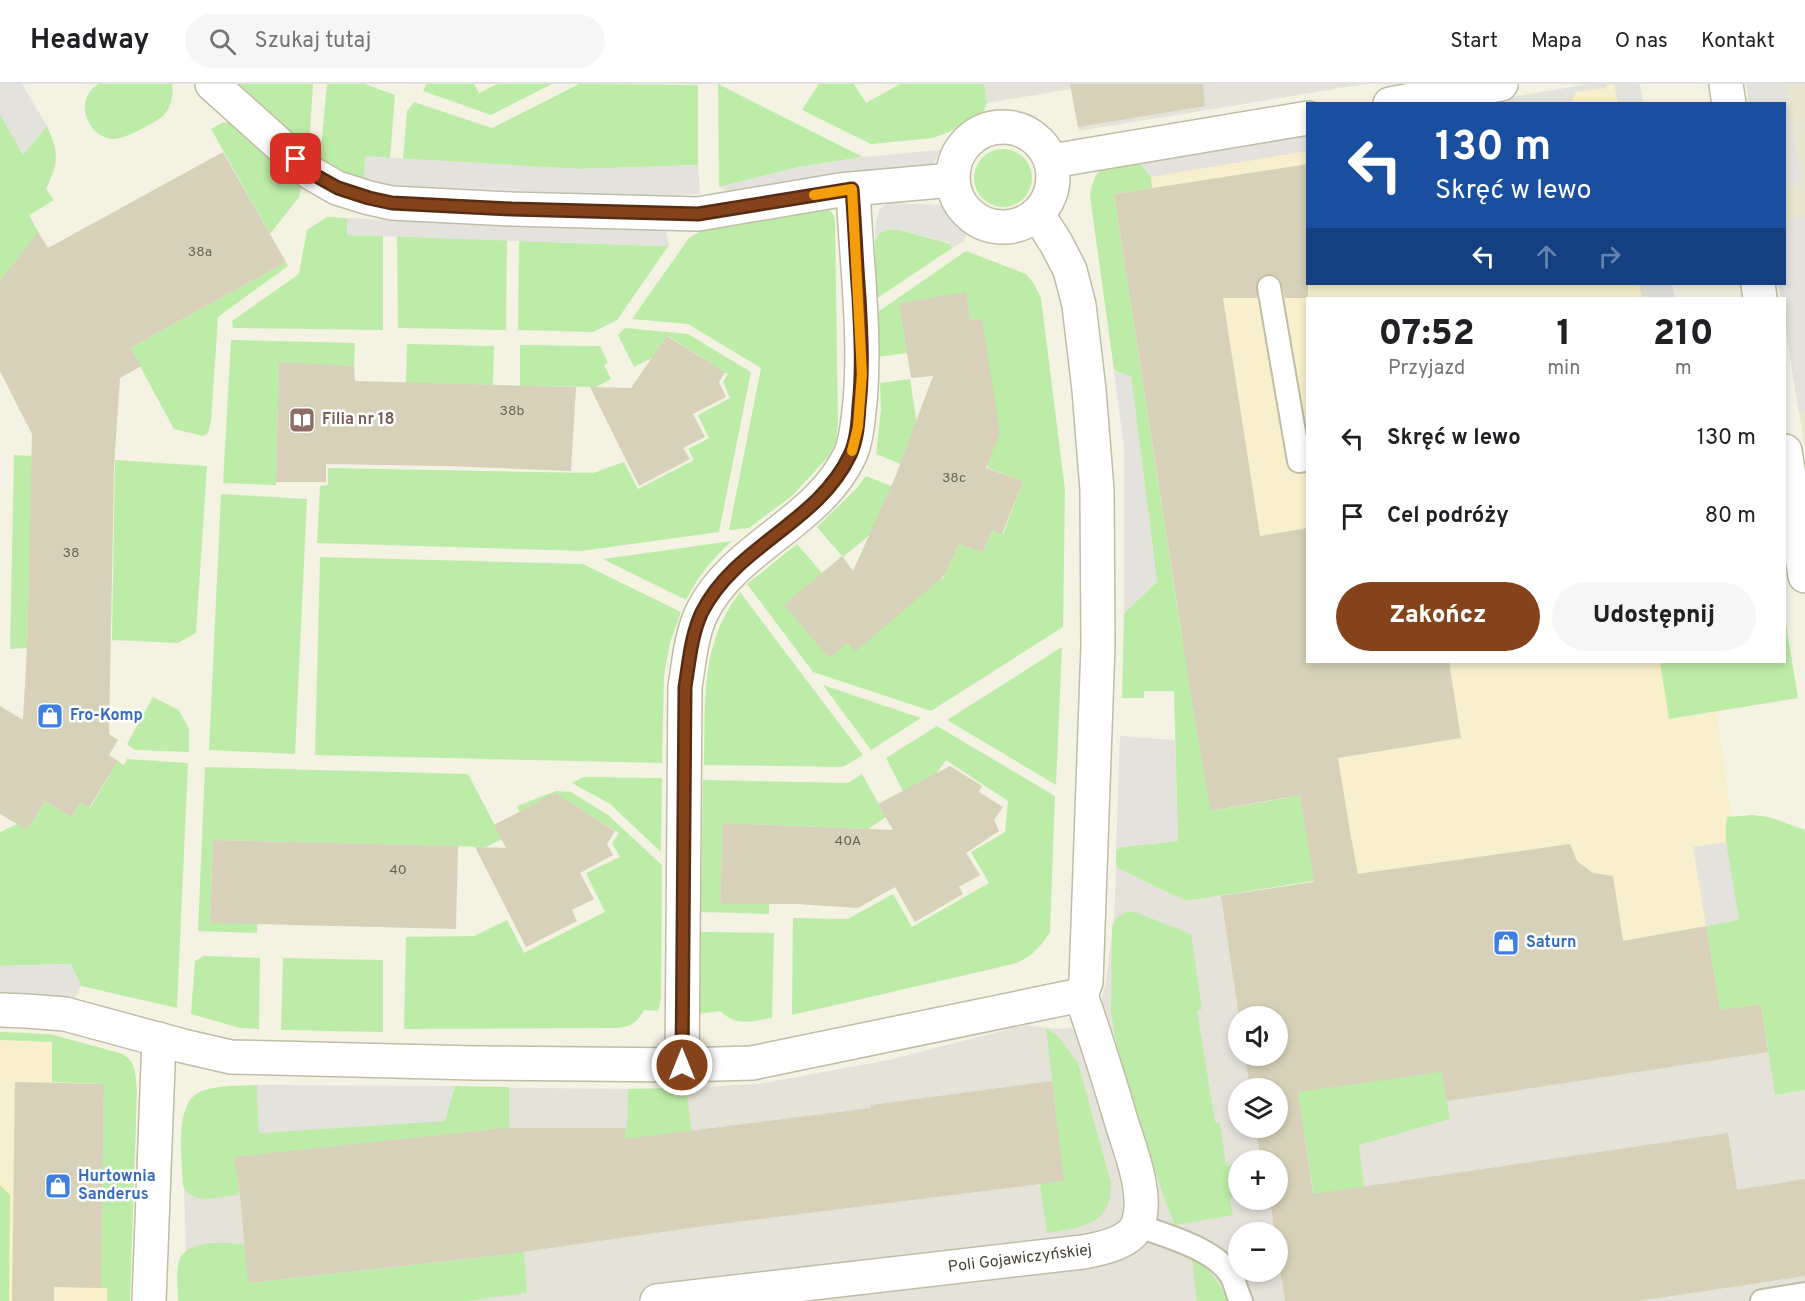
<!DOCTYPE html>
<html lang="pl">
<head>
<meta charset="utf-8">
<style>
  body { margin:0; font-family:Overpass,sans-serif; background:#f6f6f6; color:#202124; height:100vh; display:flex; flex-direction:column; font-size:22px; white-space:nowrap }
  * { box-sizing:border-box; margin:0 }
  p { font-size:20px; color:#757577 }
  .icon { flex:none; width:33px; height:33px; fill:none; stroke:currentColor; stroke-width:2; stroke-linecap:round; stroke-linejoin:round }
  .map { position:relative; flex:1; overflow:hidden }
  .details { position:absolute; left:1306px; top:213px; width:480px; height:366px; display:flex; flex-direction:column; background:#fff; border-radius:0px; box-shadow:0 3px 9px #0003 }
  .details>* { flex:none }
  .hud { position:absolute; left:1306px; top:18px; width:480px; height:183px; border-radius:0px; box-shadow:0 3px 9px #0003; background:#1a4fa0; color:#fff; overflow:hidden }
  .buttons { position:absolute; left:1228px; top:922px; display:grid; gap:12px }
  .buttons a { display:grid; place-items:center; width:60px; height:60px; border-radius:50%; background:#fff; box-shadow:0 3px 9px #0003; font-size:30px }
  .pin { position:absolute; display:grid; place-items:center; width:51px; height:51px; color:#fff; margin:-26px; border-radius:12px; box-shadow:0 3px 9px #0006 }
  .me { position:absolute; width:66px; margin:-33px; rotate:0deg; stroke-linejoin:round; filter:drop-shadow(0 0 4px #0008) }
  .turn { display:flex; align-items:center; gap:21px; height:126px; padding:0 30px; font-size:27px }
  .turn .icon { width:78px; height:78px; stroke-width:2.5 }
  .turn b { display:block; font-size:42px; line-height:51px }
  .lanes { display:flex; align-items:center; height:57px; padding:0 30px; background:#0003; justify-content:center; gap:30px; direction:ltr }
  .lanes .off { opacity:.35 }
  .eta { display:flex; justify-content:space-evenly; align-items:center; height:102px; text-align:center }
  .eta b { font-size:36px; font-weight:800; line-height:42px }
  .action { display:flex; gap:12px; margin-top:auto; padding:12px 30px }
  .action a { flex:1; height:69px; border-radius:36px; background:#84431b; color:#fff; font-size:24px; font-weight:800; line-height:69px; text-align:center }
  .action a+a { background:#f6f6f6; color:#202124 }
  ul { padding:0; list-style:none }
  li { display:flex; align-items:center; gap:18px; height:78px; padding:0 30px }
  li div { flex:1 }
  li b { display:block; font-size:22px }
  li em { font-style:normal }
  header { display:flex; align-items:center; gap:36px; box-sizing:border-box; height:84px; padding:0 30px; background:#fff; border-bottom:2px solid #e0e0e0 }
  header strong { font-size:28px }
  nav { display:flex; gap:33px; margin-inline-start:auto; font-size:21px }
  .search { width:420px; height:54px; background:#f6f6f6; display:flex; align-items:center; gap:15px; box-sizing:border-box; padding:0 21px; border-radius:33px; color:#757577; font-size:22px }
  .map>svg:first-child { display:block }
  .residential { fill:#e8e6d1 }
  .commercial { fill:#f8f0cc }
  .industrial { fill:#e5e3d9; fill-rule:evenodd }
  .green { fill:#bdeca8; fill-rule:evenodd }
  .parking { fill:#e3e2dc }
  .building { fill:#d6d1b8 }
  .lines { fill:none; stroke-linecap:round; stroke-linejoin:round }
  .service-casing { stroke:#c0bda5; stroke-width:26 }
  .minor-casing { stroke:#c0bda5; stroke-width:36 }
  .service { stroke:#fff; stroke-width:22 }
  .minor { stroke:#fff; stroke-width:33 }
  .route-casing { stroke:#562c12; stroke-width:15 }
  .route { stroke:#84431b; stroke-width:10 }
  .slow { stroke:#f59e0b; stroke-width:10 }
  .labels { text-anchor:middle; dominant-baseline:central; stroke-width:5; stroke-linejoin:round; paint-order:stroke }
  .number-label { font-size:14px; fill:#6a6654 }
  .education-label { font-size:16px; font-weight:bold; fill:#785e54; stroke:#fff; text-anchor:start }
  .shop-label { font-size:16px; font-weight:bold; fill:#366cbe; stroke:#fff; text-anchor:start }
  .street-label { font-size:16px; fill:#464333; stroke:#fff }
</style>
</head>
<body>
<header>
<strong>Headway</strong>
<div class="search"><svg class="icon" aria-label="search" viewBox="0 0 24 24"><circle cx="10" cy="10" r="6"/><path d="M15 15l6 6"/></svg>Szukaj tutaj</div>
<nav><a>Start</a><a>Mapa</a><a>O nas</a><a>Kontakt</a></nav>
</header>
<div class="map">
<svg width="1805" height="1217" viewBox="0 0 1805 1217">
  <rect width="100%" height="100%" fill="#f3f2e3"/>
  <polygon class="residential" points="1746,0 1805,0 1805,365 1785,241 1785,214 1781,214 1778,200 1785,200 1785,20 1749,19"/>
  <g class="commercial">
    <polygon points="1589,0 1640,0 1643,19 1472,20"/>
    <polygon points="1308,47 1308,200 1672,200 1675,214 1308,214 1308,535 1182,554 1114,110 1152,104 1151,93"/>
    <polygon points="1328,578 1660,578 1669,635 1716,628 1761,920 1506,958 1267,805 1358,790 1279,586"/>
    <polygon points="0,948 50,950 123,970 116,1217 0,1217"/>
  </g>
  <g class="industrial">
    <polygon points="984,0 1365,0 1079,47 1071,5 987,19"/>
    <path d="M 1116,781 L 1120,785 L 1186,817 L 1267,805 L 1506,958 L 1761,920 L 1775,1011 L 1805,1006 L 1805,1217 L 178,1217 L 178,1181 L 180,1173 L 186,1167 L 182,1035 L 190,1015 L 200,1008 L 214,1004 L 257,1001 L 628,1005 L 686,1004 L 758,1000 L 889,976 L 1025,941 L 1058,945 L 1074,943 L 1086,937 L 1093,929 L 1102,915 L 1106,898 L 1114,837 ZM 1239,933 L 1278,933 L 1278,972 L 1239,972 ZM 1239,1005 L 1278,1005 L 1278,1044 L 1239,1044 ZM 1239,1077 L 1278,1077 L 1278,1116 L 1239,1116 ZM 1239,1149 L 1278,1149 L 1278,1188 L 1239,1188 Z"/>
  </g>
  <g class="green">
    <path d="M 99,0 L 172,0 C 174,9 171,24 164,31 C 157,38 123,56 113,55 C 97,54 85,39 85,23 C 85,13 90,5 99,0 Z"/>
    <polygon points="237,0 313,0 309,64"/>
    <polygon points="327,0 365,0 395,11 390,74 365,73 364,100 334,87 320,74"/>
    <polygon points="427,0 474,0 479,9 497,0 552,0 491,31 423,7"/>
    <polygon points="579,0 698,1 698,81 579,85 403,75 407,27 414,18 492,44"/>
    <polygon points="718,0 863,73 799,83 719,103"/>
    <polygon points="819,0 854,0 866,19 900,0 984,0 987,19 983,29 951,47 933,54 871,60 802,26"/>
    <path d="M 0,30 L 23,70 L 47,42 C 59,70 59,77 46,105 L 54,116 L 29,131 L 40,151 L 31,157 L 34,164 C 11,176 11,184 0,206 Z"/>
    <polygon points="226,38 236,38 298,95 301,104 299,113 270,150 211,45 220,40"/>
    <circle cx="1003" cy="94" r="29"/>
    <path d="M 1137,75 L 1151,93 L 1152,104 L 1114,110 L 1182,554 L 1308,578 L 1328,578 L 1279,586 L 1309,765 L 1352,758 L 1358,790 L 1186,817 L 1120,785 L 1116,781 L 1116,766 L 1121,763 L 1178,757 L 1174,607 L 1144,607 L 1144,614 L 1122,614 L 1124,529 L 1157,498 L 1131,293 L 1114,286 L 1090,112 C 1095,79 1108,82 1137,75 ZM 1267,611 L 1286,714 L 1212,727 L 1193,625 Z"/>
    <path d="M 818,122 C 827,123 832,125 835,135 L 838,340 L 836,357 L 829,372 L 793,411 L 749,444 L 729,446 L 761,284 L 688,240 L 632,235 L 689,154 L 701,147 Z"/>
    <polygon points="327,133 347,134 348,151 383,152 383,246 233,244 232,237 299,190 307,146"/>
    <polygon points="888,145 900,146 951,160 952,164 876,215 875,156 880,149"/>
    <polygon points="397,152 507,156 506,246 398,244"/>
    <polygon points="519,157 661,162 669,161 617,236 593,248 518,246"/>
    <polygon points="966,167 1026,190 1034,200 1041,214 1065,406 1063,543 931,627 813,588 747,500 797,460 822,489 848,558 855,567 931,490 943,495 959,460 983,469 992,446 1003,450 1023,397 988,384 986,370 982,235 970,236 967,209 899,219 907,269 878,273 872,232"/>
    <polygon points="286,178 288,182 218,233 211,337 208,349 203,352 174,345 130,264"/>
    <polygon points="625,244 688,250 751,288 719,448 581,467 317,459 320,402 328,401 328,384 593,389 624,378 638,405 694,376 688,365 709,354 698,331 730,314 723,298 728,290 668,252 652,274 634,283 618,251"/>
    <polygon points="231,256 355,259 354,282 279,280 276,401 223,399"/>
    <polygon points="407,260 494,262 493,301 406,299"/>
    <polygon points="520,261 600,262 608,279 604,281 611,295 596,303 520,302"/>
    <polygon points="910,295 921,366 913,385 876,370 881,326 880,299"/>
    <polygon points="14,371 32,372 27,564 10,565"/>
    <polygon points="115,376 207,382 196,549 178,559 112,556"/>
    <polygon points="866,392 906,408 900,426 843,473 817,443 856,405"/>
    <polygon points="221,410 307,415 295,670 209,666"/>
    <path d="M 732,457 C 712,475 698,492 686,516 L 603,475 Z"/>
    <polygon points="320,473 583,480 681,528 670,559 664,590 662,679 315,671"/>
    <path d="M 740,508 L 863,671 L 843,683 L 704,681 C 706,618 699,561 740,508 Z"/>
    <polygon points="1785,534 1798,614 1669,635 1660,578 1785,578"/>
    <polygon points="1062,563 1056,701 947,636"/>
    <polygon points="823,601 921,634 871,666"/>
    <polygon points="153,613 179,626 189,645 189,668 135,666 127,660"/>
    <path d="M 937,642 L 1055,712 L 1050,848 C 1040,864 1031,874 1013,880 L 792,931 L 793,834 L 848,835 L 893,810 L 912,843 L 989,799 L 971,768 L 1005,748 L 1008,717 L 946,676 L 922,710 L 908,717 L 886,674 Z"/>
    <polygon points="127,675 188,679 177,924 81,902 71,880 0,882 0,748 17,740 27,746 45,717 71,733 80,718 90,724 118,677 124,681"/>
    <polygon points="205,683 468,690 502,755 486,763 213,756 210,838 258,829 257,849 198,847"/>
    <polygon points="862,690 886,733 868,745 723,739 720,819 754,820 754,809 769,809 769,830 701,828 703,696 848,699"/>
    <polygon points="583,693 662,694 661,768 610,720 572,699"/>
    <path d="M 556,707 L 571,708 L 608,731 L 662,781 L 661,914 L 658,927 L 644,926 C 636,939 634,941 618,944 L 404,945 L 406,853 L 474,852 L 507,836 L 524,869 L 605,828 L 586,789 L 620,773 L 612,759 L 619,749 L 557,711 L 527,742 L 517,722 Z"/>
    <path d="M 1752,731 L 1769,733 L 1805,746 L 1805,1006 L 1775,1011 L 1761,920 L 1720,926 L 1706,842 L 1739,836 C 1734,809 1722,759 1727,733 Z"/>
    <path d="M 1126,828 L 1135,828 L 1191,850 L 1202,925 L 1197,927 L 1215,1038 L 1220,1039 L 1226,1082 L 1239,1080 L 1239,1112 L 1230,1114 L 1233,1131 L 1175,1141 L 1164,1114 L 1121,977 L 1115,952 L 1111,927 L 1112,843 C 1114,835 1119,832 1126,828 Z"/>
    <path d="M 700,848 L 774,849 L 772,934 C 750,937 738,943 720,927 L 697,930 Z"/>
    <polygon points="204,872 260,874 259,945 240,944 191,930 195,877"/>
    <polygon points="283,874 383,876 383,948 281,946"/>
    <path d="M 1046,944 L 1057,951 L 1078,979 L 1111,1099 C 1112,1142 1081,1143 1047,1149 L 1040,1100 L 517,1122 L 524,1168 L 527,1209 L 466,1217 L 178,1217 C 178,1204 175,1187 180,1175 C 189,1155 227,1158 245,1161 L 249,1199 L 503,1171 L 489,1046 L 235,1073 L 239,1111 C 221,1112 190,1123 183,1101 C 182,1076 173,1018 202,1007 C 219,1001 239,1002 257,1001 L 259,1049 L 444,1037 L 455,1002 L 509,1003 L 509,1043 L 513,1044 L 512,1090 L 627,1044 L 628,1005 L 686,1004 L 698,1092 L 1058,1045 Z"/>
    <path d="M 0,948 L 50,950 L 123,970 C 137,980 135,990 137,1007 L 130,1217 L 107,1217 L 107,1204 L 101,1204 L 104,1000 L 52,998 L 52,958 L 0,956 Z"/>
    <polygon points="1441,983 1450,1035 1359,1061 1364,1103 1330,1216 1298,1008"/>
    <polygon points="0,1101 10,1111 9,1217 0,1217"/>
    <path d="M 1192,1175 C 1210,1183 1220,1200 1228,1217 L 1197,1217 Z"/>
  </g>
  <g class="parking">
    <polygon points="0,0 22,0 47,42 23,71 0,30"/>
    <polygon points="1589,0 1607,0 1607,4 1576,8 1572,19 1472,20"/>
    <polygon points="1614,0 1640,0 1643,19 1618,19"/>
    <polygon points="1746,0 1785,0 1802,99 1785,102 1785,20 1749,19"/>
    <polygon points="1308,47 1308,67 1151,93 1137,75"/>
    <polygon points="940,66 933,82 740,113 719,103 799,83 863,73"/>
    <polygon points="365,72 579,85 698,81 700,110 637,112 364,100"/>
    <polygon points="888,119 943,121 967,147 964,157 952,164 951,159 900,146 888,145 880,149 875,156 875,142 880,125"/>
    <polygon points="1805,132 1805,328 1799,329 1785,241 1785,214 1781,214 1778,200 1785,200 1785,136"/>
    <polygon points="347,134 654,145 665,143 669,161 661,162 347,151"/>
    <polygon points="1639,200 1672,200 1675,214 1642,214"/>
    <polygon points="1114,287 1131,292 1157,498 1124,529 1124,364"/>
    <polygon points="1120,652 1175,656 1178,757 1121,763 1116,766"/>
    <polygon points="1726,758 1739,836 1706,842 1693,763"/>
    <polygon points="71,880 81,902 74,915 0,916 0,882"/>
    <polygon points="257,1001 455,1002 445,1037 259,1049"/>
  </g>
  <g class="building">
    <polygon points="1070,0 1203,0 1205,22 1078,43"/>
    <polygon points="223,68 286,178 130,264 141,282 120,294 114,383 109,650 118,656 109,671 118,677 89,724 80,718 71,733 45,717 27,746 0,730 0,622 23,636 27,564 32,350 0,287 0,197 38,148 48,164"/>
    <polygon points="1308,80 1308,214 1285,214 1280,195 1274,191 1267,190 1261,192 1257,198 1257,214 1223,214 1260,452 1308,444 1308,581 1329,578 1449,578 1461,654 1338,674 1357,790 1570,760 1577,777 1593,789 1613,792 1623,857 1706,842 1720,926 1761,920 1768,968 1447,1017 1442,988 1298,1008 1313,1110 1728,1049 1737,1106 1805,1095 1805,1192 1638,1217 1285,1217 1278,1171 1278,1149 1275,1149 1270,1116 1278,1116 1278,1077 1261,1077 1256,1044 1278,1044 1278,1005 1250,1005 1245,972 1278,972 1278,933 1239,933 1221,812 1314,798 1300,711 1211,727 1195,637 1114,110"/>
    <polygon points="967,208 970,236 982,235 1000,349 986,384 1023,397 1002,450 992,446 983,469 959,460 945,491 855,568 848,558 829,574 784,521 842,472 853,487 896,391 933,292 911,294 899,219"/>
    <polygon points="667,252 725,288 719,298 726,313 693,330 705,353 683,364 690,375 639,402 590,303 631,304"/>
    <polygon points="279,278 354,282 355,297 576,303 571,387 447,382 326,380 326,398 276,398"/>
    <polygon points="950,682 982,702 979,708 1003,723 994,736 999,747 966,769 980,791 959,803 963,810 915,838 895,803 858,824 796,820 720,820 723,739 893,746 878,720"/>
    <polygon points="555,709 615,747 607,760 613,771 580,789 594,815 572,826 577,837 526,863 475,763 506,764 494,741"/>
    <polygon points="213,756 458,762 456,845 210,839"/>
    <polygon points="1052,997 1064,1097 704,1142 501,1171 248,1199 240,1111 234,1073 505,1044 625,1044 625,1055 871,1024 871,1021"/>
    <polygon points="15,998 104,1000 101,1204 54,1203 54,1217 12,1217"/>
  </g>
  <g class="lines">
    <defs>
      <g id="service">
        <polyline points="1269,203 1299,377 1308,375"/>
        <path d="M 1137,1141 C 1165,1152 1214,1164 1231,1191 C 1235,1198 1237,1209 1241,1217"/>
        <polyline points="1762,1217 1805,1210"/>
      </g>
      <g id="minor">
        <polyline points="212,0 311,89 337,104 369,114 392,119 512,125 698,130 840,106 952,96"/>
        <polyline points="1726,0 1729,20"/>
        <polyline points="1390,20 1501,0"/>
        <circle cx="1003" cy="93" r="50"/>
        <polyline points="1052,77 1308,34"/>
        <polyline points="1758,200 1760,214"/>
        <polyline points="1785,367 1805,492"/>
        <polyline points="0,926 27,927 65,930 183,962 231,973 475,979 682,981 752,979 1081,911 1086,898 1098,561 1097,406 1089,306 1079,221 1070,186 1056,159 1038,131"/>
        <path d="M 682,981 L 685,603 C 689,578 691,551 702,528 C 734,463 818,439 850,371 C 857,355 858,335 860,318 C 866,249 856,174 853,105"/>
        <polyline points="149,1217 159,955"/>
        <path d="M 657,1217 L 1083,1168 C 1100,1165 1131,1159 1138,1140 C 1149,1109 1129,1064 1120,1033 C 1108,992 1095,952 1081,911"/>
      </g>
    </defs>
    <use href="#service" class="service-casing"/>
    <use href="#minor" class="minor-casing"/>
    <use href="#service" class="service"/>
    <use href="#minor" class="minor"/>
  </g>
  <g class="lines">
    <defs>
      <path id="route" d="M 296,75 L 311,89 L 338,104 L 369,114 L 392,119 L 512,125 L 698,130 L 852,105 C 855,141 856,177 859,213 C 861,250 863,286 859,322 C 858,338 857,356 850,371 C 818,439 735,462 702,528 C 691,551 689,579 685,603 L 682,981"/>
    </defs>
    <use href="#route" class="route-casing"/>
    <use href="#route" class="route"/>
    <polyline class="slow" points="814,111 852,105 862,290 858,343 852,367"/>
  </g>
  <defs>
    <symbol id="library-square" viewBox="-11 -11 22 22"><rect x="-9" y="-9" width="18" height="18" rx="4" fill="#8d6e63" stroke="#fff"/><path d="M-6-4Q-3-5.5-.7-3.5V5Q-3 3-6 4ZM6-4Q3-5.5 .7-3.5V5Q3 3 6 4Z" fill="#fff"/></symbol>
    <symbol id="shop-square" viewBox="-11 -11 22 22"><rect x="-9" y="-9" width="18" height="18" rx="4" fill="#3f7fe0" stroke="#fff"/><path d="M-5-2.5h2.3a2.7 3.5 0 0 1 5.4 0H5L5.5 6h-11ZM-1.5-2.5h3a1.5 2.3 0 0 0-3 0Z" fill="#fff"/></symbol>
  </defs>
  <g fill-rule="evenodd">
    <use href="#library-square" x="287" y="321" width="30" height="30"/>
    <use href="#shop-square" x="35" y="617" width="30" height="30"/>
    <use href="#shop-square" x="1491" y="844" width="30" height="30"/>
    <use href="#shop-square" x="43" y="1087" width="30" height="30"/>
  </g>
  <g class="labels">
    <g class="number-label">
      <text x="200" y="168">38a</text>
      <text x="512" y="327">38b</text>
      <text x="954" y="394">38c</text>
      <text x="71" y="469">38</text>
      <text x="848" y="757">40A</text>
      <text x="398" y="786">40</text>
    </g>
    <g class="education-label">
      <text x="322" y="336">Filia nr 18</text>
    </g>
    <g class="shop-label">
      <text x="70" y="632">Fro-Komp</text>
      <text x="1526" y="859">Saturn</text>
      <text x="78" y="1093">Hurtownia<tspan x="78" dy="18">Sanderus</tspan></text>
    </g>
    <g class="street-label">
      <text transform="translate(1020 1175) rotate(-7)">Poli Gojawiczyńskiej</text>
    </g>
  </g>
</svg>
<div class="buttons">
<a><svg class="icon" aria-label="sound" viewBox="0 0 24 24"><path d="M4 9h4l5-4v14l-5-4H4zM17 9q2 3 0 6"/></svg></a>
<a><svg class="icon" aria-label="layers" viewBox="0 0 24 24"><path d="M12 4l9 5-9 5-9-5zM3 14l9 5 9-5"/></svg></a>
<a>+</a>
<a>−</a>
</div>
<div class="pin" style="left:296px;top:75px;background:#d93025"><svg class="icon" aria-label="arrive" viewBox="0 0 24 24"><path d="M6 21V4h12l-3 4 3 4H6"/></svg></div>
<svg class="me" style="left:682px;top:981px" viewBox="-20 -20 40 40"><circle r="17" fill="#84431b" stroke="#fff" stroke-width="3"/><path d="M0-11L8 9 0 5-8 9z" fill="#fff"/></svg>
<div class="hud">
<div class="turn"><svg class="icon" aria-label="left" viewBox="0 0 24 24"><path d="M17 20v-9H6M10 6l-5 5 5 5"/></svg><div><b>130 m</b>Skręć w lewo</div></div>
<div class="lanes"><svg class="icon" aria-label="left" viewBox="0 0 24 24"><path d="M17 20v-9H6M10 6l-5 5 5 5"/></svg><svg class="icon off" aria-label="ahead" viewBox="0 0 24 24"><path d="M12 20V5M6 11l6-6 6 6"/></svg><svg class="icon off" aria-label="right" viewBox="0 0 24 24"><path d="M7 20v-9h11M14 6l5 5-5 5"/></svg></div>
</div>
<section class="details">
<div class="eta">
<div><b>07:52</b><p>Przyjazd</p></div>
<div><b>1</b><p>min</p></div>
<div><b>210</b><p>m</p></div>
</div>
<ul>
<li><svg class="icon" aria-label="left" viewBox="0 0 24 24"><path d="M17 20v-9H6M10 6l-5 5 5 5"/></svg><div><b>Skręć w lewo</b></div><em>130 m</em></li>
<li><svg class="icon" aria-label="arrive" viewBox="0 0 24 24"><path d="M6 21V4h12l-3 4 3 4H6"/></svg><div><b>Cel podróży</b></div><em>80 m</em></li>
</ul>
<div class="action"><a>Zakończ</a><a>Udostępnij</a></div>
</section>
</div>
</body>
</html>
